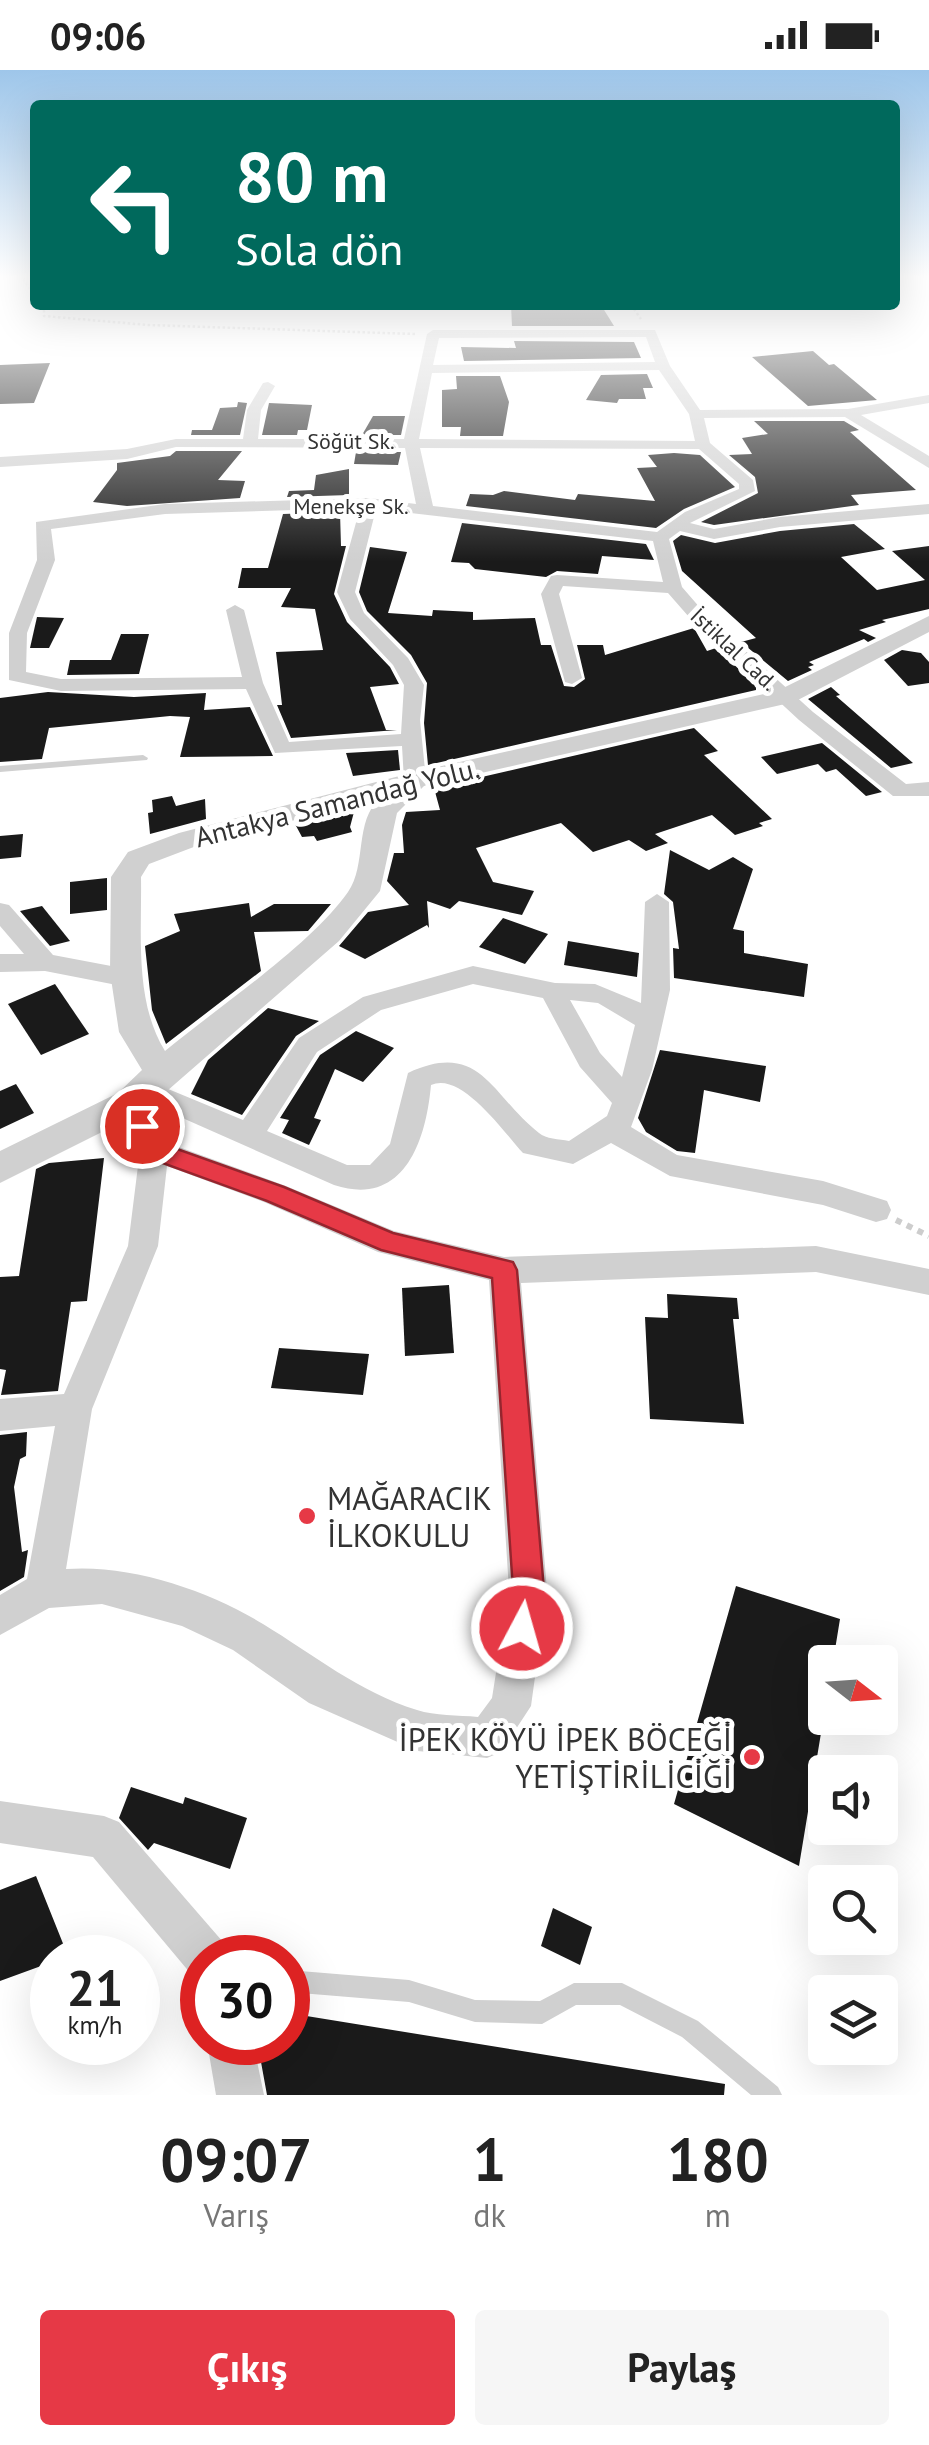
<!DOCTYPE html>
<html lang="tr">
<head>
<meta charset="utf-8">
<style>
  body { margin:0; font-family:"PT Sans",sans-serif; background:#f6f6f6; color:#222; height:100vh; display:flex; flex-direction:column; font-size:38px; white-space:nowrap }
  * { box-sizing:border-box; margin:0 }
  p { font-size:32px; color:#767676 }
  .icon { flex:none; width:55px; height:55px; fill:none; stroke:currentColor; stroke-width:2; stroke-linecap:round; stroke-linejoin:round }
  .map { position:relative; height:2025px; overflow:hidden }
  .side { display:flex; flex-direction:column; background:#fff; flex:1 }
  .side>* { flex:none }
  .top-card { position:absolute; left:30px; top:30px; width:870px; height:210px; border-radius:10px; box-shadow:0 10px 40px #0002; background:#00695c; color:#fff; overflow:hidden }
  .needle { width:65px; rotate:107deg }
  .buttons { position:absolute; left:808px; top:1575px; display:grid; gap:20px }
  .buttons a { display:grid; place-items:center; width:90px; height:90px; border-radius:10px; background:#fff; box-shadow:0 10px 40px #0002; font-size:50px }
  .speed { position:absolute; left:30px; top:1865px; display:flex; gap:20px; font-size:50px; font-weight:700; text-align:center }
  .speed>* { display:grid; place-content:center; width:130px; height:130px; border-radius:50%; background:#fff; box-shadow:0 10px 40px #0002; line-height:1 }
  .speed small { font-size:25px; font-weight:400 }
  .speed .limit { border:15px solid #d22; background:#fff; color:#111 }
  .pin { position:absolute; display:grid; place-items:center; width:85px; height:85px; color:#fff; margin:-42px; border:5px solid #fff; border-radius:50%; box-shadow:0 2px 10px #0007 }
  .me { position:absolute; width:110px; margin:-55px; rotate:6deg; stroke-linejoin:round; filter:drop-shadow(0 0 8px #0008) }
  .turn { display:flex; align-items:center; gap:35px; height:210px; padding:0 40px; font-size:45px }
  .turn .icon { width:130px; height:130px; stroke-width:2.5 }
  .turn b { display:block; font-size:70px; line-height:85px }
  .eta { display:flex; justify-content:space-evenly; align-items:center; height:170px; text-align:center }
  .eta b { font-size:60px; font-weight:700; line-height:70px }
  .primary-button { display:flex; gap:20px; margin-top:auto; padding:20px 40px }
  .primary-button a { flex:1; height:115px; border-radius:10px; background:#e63946; color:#fff; font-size:40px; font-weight:700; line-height:115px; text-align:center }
  .primary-button a+a { background:#f6f6f6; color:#222 }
  .status { display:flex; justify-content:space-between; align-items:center; height:70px; padding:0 50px; background:#fff; direction:ltr }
  .status svg { height:28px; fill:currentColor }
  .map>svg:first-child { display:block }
  .building { fill:#1a1a1a }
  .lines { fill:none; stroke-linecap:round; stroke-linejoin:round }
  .path-far1 { stroke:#cdcdcd; stroke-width:2.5; stroke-dasharray:2.5 2.5; stroke-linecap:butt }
  .path { stroke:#cdcdcd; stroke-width:6; stroke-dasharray:6 6; stroke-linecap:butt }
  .service { fill:#d0d0d0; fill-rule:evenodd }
  .minor { fill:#d0d0d0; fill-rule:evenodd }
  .tertiary { fill:#d0d0d0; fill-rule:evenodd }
  .route { fill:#e63946; stroke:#96252e; stroke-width:2.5 }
  .poi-dot { fill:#e63946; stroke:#fff; stroke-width:4 }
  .labels { text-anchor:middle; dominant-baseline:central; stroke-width:10; stroke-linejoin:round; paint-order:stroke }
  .far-street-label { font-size:22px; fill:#333; stroke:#fff }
  .street-label { font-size:28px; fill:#333; stroke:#fff }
  .near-poi-label { font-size:32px; fill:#333; stroke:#fff; text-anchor:start }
</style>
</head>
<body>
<div class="status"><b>09:06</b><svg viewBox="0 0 49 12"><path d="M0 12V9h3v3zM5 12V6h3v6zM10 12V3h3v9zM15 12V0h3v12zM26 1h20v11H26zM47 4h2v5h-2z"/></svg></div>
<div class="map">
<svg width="929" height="2025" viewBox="0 0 929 2025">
  <rect width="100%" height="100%" fill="#fff"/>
  <g class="building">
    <polygon points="511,235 601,235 614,256 512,256"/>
    <polygon points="514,271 634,272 641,288 464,291 461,277 516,278"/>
    <polygon points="813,281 829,295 834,294 877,330 808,336 752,287"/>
    <polygon points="50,293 34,333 0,334 0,295"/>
    <polygon points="647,304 653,318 643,318 646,329 619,329 617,333 586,330 601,305"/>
    <polygon points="456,306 500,306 509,332 503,366 460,366 461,357 442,357 442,320 457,319"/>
    <polygon points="238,332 247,333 240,365 191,365 192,360 212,360 220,338 237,337"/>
    <polygon points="269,333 312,335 307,360 298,360 297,365 262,365"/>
    <polygon points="373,346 405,346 401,365 362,365"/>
    <polygon points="754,351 844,351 859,360 850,362 916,420 851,425 859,435 714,455 701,452 758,423 755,407 729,385 752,384 742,368 768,364"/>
    <polygon points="176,381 242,381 218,410 245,411 240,428 127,436 93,432 117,400 117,393 170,386"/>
    <polygon points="356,382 401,382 398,395 354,394"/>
    <polygon points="674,383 700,385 735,417 684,439 656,458 466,436 470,424 493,425 504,421 575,430 578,424 655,431 637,398 657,397 648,385"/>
    <polygon points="349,399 349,425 287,427 289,421 314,420 316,405"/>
    <polygon points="340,442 341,476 346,476 334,524 347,552 390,597 399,614 370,617 386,660 397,660 291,668 277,635 282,635 276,582 323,580 315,539 281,537 291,518 238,518 242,498 268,498 283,444"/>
    <polygon points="462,453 646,474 654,490 602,486 598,504 557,501 546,507 475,499 469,493 451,492"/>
    <polygon points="854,454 885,479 841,487 877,520 925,510 892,481 929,476 929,539 882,550 886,552 859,560 876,568 868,572 864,569 809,592 814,595 808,597 812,600 788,611 741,572 756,568 682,501 673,471 681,465 715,473 780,461"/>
    <polygon points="370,477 407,482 388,543 432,546 433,540 473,542 473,550 535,548 541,575 551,575 564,616 574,617 585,609 577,575 603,575 605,585 694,558 707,581 716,578 756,615 756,620 428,695 424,653 427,613 411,585 367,541 359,522"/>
    <polygon points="37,547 64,548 49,578 30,578"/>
    <polygon points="121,564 149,564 139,604 67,605 70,590 111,590"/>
    <polygon points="902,580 921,583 929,592 929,613 908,616 884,590"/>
    <polygon points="831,617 840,625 836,626 913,693 891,698 808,629"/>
    <polygon points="48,622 134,627 206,623 204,640 250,637 273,686 180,687 190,647 170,646 49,658 42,689 0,692 0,628"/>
    <polygon points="694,658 718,681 704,685 772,749 759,753 763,756 735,765 712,745 655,764 668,773 646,781 629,770 593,782 561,753 476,778 493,812 534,821 522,845 459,831 450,839 427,831 429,858 427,855 365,889 339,876 368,842 409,835 387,811 394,783 404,783 402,755 406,742 440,740 434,718"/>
    <polygon points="822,673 882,722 866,726 836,699 826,702 818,694 777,704 761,687"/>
    <polygon points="398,680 400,700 353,706 346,683"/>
    <polygon points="172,726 176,736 205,729 206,749 150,764 148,743 153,742 152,730"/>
    <polygon points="350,740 354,742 350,757 352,762 317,771 314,766 302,767 295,754"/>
    <polygon points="23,764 21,787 0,789 0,766"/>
    <polygon points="670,780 709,800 733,787 753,799 733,859 744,861 744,883 808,894 804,927 674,908 673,878 679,879 673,832 664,824"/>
    <polygon points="107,808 107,840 70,844 70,812"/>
    <polygon points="249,833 251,847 274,834 331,834 308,861 254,862 261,901 166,974 152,940 145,876 180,861 174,844"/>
    <polygon points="42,836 70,871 50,876 20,841"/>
    <polygon points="503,848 548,864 525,894 479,877"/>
    <polygon points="568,871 639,883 637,907 564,895"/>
    <polygon points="55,914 89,964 41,985 8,934"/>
    <polygon points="268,938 319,951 296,966 242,1045 191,1024 208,990"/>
    <polygon points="356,961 394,978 363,1012 335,999 314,1048 321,1050 309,1075 282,1063 289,1050 280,1048 320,985"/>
    <polygon points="660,980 766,996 760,1032 704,1020 695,1083 677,1081 646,1062 638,1048"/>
    <polygon points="16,1014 34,1043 0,1059 0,1021"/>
    <polygon points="104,1088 87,1231 71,1232 58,1321 1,1325 6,1300 0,1299 0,1207 19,1206 36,1099 49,1093"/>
    <polygon points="449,1215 454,1283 405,1286 402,1218"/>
    <polygon points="667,1224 737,1228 739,1249 733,1249 744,1354 650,1349 645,1247 668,1248"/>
    <polygon points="279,1278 369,1284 363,1325 271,1318"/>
    <polygon points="27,1362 26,1386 20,1389 14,1417 22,1482 28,1480 24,1507 0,1521 0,1365"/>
    <polygon points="736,1516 840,1549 833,1592 825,1592 825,1639 799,1796 674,1734"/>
    <polygon points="131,1717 183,1734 185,1727 247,1748 230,1799 154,1773 148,1780 119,1748"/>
    <polygon points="36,1806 68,1886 52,1888 52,1892 0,1911 0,1820"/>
    <polygon points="553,1838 592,1857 580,1895 541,1876"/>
    <polygon points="288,1943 725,2014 724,2025 267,2025 261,1992 264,1972 288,1972"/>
  </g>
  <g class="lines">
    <g class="path-far1">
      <polyline points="23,209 35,225"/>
      <polyline points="44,235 44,246 148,255 415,264"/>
      <polyline points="631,235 641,249"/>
    </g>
    <polyline class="path" points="896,1150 929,1166"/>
    <g class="service">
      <polygon points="143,685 148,688 147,690 0,702 0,696"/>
      <polygon points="288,1900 409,1910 475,1930 540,1931 574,1913 622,1913 698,1951 778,2017 782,2025 751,2025 682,1967 620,1935 576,1935 542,1954 475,1952 409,1932 288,1922"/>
    </g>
    <g class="minor">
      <path d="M 433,260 L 655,260 L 670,296 L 700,340 L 848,339 L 929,325 L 929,333 L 861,345 L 929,386 L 929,398 L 845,347 L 704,348 L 710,373 L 753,410 L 755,421 L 690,453 L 714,459 L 780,447 L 929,434 L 929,444 L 780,457 L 714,469 L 680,461 L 669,469 L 682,517 L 708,547 L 813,642 L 906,714 L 929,712 L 929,726 L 893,726 L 799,650 L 696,555 L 668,523 L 563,516 L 559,524 L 582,608 L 572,614 L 565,612 L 541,524 L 551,506 L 557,505 L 663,512 L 653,471 L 376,439 L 355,522 L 364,543 L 408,588 L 424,615 L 420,650 L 426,710 L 415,716 L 404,710 L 402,676 L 275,683 L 246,619 L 61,621 L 9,610 L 9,563 L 37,490 L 36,452 L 165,434 L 369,428 L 416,434 L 405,378 L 176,377 L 127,389 L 0,397 L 0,387 L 127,379 L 176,369 L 243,369 L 247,340 L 263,313 L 268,312 L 275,316 L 261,340 L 258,369 L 404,369 L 427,264 ZM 646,267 L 655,292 L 433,295 L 439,268 ZM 659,300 L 689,344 L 695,371 L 419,369 L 432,303 ZM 420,378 L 699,379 L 739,414 L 739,419 L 685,442 L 657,462 L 433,436 ZM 360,438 L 337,522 L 350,549 L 393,595 L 404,615 L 401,664 L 289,672 L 263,613 L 244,540 L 235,535 L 226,540 L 242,607 L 61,609 L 26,602 L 27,563 L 55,490 L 51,459 L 165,444 Z"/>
      <path d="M 657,824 L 669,832 L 670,920 L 652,1000 L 631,1057 L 677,1085 L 823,1111 L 887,1131 L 891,1140 L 887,1149 L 876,1152 L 823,1135 L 670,1106 L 611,1073 L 573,1094 L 523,1083 C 503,1061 461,1001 431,1015 C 426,1071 404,1138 334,1115 L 144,1031 L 165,1072 L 286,1116 L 394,1161 L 504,1187 L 816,1176 L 929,1199 L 929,1225 L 816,1202 L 521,1213 L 547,1520 L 531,1636 L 501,1682 L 487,1688 L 418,1681 L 309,1633 L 233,1580 L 182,1556 L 102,1534 L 49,1538 L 0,1565 L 0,1525 L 27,1509 L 55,1356 L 0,1361 L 0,1329 L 64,1324 L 128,1176 L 140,1080 L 117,1032 L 121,1025 L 132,1022 L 134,1012 L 144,1009 L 243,1050 L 299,968 L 363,927 L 473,896 L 555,913 L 595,914 L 641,933 L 645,832 ZM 473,914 L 543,928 L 580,997 L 612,1033 L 607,1046 L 569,1071 C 559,1069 546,1069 539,1063 C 491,1026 481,969 408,1003 L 390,1074 L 370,1095 L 347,1095 L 267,1061 L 317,982 L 381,940 ZM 570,930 L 598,933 L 635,955 L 622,1007 L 600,983 ZM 167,1096 L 264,1132 L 378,1182 L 489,1210 L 509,1520 L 492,1628 L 478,1647 C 458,1645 435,1646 417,1640 C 359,1622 314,1585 263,1554 C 208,1520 130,1494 66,1499 L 92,1339 L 158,1176 Z"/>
      <polygon points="0,833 9,835 53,885 127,899 140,908 127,917 45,901 0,902 0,884 24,884 0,856"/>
      <polygon points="0,1731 104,1746 119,1752 223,1872 229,1888 202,1888 202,1909 191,1904 93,1787 0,1773"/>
      <polygon points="207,1972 253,1972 264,2025 216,2025"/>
    </g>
    <path class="tertiary" d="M 929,546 L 929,562 L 794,632 L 424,716 L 397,743 L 380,821 L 339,871 L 144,1041 L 0,1113 L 0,1081 L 118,1023 L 142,1000 L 119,962 L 110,902 L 111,807 L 128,782 L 179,763 L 415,702 L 777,621 ZM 380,728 C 354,751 367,795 348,822 C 310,876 218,937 165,981 C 134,931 142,864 141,807 L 149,794 L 199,775 Z"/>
  </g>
  <linearGradient id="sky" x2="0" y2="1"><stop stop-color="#9ec6ea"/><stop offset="0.42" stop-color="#fff"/><stop offset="1" stop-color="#fff" stop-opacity="0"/></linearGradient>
  <rect width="929" height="492" fill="url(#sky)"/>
  <polygon class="route" points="142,1047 151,1050 163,1074 284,1117 393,1163 513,1192 517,1200 544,1520 534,1570 522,1574 511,1570 507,1558 513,1520 492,1208 381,1180 267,1131 146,1087 131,1056"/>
  <g class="poi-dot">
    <circle cx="307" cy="1446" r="10"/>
    <circle cx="752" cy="1687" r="10"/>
  </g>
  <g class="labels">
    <g class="far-street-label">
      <text x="351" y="371">Söğüt Sk.</text>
      <text x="351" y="436">Menekşe Sk.</text>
      <text transform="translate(734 579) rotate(43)">İstiklal Cad.</text>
    </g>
    <g class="street-label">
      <text transform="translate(337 732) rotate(-14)">Antakya Samandağ Yolu.</text>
    </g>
    <g class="near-poi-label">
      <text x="327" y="1428">MAĞARACIK<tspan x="327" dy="37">İLKOKULU</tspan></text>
      <text x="732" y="1669" text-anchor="end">İPEK KÖYÜ İPEK BÖCEĞİ<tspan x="732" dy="37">YETİŞTİRİLİCİĞİ</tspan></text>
    </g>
  </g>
</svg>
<div class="buttons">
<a><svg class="needle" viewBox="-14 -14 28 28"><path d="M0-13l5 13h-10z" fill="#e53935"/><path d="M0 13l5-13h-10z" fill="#767676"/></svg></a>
<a><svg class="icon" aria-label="sound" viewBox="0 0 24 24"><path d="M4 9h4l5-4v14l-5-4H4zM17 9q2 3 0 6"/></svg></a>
<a><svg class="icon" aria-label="search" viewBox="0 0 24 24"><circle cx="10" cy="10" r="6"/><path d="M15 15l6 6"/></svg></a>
<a><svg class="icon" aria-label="layers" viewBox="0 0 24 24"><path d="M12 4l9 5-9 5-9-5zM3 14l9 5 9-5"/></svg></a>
</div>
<div class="speed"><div>21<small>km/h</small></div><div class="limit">30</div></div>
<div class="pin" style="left:142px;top:1056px;background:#d93025"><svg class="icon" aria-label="arrive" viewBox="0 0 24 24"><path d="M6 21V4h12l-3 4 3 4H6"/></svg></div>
<svg class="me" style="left:522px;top:1558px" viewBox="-20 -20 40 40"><circle r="17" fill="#e63946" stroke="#fff" stroke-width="3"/><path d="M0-11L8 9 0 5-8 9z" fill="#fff"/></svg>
<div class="top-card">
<div class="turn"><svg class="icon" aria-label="left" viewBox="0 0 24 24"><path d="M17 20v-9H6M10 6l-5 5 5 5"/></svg><div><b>80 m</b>Sola dön</div></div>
</div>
</div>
<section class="side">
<div class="eta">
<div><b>09:07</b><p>Varış</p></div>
<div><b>1</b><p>dk</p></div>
<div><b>180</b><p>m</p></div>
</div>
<div class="primary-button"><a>Çıkış</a><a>Paylaş</a></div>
</section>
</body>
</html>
